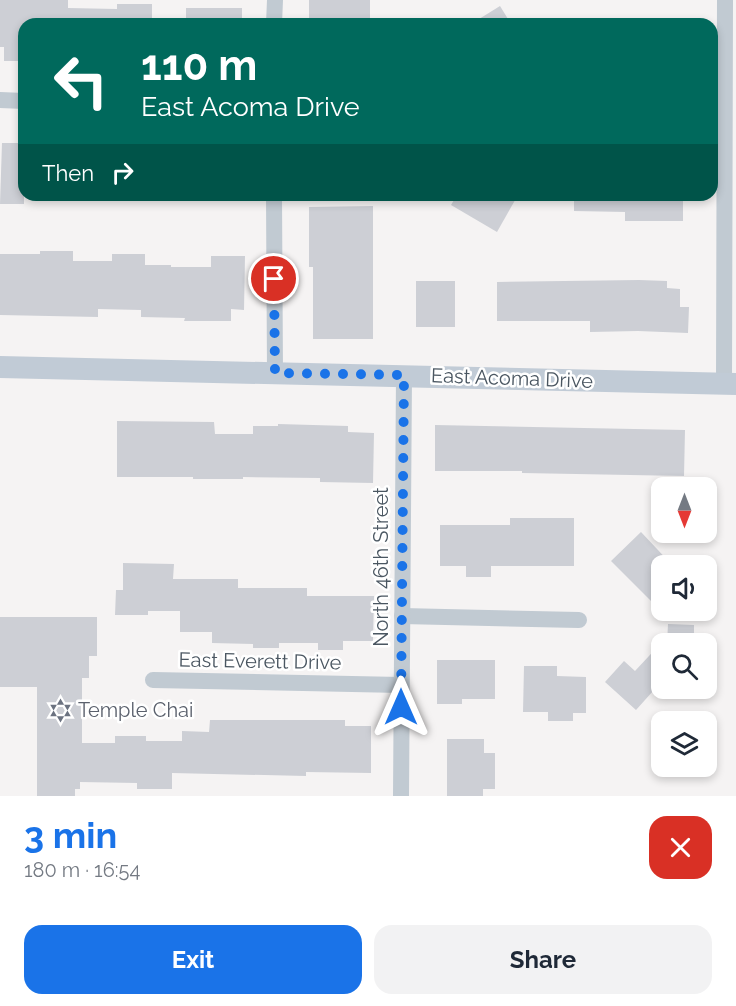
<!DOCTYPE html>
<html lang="en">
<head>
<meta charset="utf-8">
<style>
  body { margin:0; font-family:Raleway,sans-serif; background:#f2f2f3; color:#1f2937; height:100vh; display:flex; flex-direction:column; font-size:22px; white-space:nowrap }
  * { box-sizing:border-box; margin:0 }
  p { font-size:20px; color:#747a83 }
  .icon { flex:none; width:33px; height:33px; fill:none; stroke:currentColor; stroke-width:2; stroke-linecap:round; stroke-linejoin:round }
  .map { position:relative; height:796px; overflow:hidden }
  .sheet { display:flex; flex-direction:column; background:#fff; flex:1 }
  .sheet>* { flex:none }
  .top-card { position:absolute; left:18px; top:18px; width:700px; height:183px; border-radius:18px; box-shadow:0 3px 9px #0003; background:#00695c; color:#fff; overflow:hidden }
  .needle { width:39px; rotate:180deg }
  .buttons { position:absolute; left:651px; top:477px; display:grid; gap:12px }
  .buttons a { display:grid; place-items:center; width:66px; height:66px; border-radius:12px; background:#fff; box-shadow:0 3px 9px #0003; font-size:30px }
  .pin { position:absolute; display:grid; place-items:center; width:51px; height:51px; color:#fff; margin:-26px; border:3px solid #fff; border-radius:50%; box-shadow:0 2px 6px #0007 }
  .me { position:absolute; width:66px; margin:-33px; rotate:0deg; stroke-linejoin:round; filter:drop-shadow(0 0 4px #0008) }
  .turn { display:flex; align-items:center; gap:21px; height:126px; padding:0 24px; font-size:27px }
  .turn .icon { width:78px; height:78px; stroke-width:2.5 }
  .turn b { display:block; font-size:42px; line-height:51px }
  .then { display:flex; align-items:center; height:57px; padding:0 24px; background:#0003; gap:12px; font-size:22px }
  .round { display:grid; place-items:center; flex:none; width:63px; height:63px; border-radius:18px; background:#f2f2f3 }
  .headline { display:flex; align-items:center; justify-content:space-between; height:102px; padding:0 24px }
  h1 { font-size:36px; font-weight:700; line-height:45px; color:#1a73e8 }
  .action { display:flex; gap:12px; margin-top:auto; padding:12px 24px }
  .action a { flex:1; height:69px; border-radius:18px; background:#1a73e8; color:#fff; font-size:24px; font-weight:700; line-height:69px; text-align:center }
  .action a+a { background:#f2f2f3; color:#1f2937 }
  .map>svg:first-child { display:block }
  .building { fill:#cdcfd5 }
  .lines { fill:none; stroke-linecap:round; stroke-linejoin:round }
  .street { stroke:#c1cad2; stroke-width:16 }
  .secondary { stroke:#c1cbd6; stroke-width:22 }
  .route { stroke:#1a73e8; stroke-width:10; stroke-dasharray:0 18 }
  .labels { text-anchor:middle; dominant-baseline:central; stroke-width:5; stroke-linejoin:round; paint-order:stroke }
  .street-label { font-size:20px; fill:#4a5661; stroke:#fff }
  .worship-label { font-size:20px; fill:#5b616d; stroke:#fff; text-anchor:start }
</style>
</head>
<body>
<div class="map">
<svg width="736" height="796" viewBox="0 0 736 796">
  <rect width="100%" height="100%" fill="#f5f3f3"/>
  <g class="building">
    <polygon points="0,0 68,0 68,8 117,9 117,4 152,4 152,24 24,24 24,61 4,61 4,47 0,47"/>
    <rect x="309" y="0" width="61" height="24"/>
    <polygon points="500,6 511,24 471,24"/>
    <rect x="186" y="8" width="56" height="16"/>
    <polygon points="2,143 24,143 24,204 0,204"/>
    <polygon points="457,195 518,195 497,232 451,205"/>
    <polygon points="574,195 683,195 683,221 625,221 625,212 574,211"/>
    <polygon points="373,206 373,339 313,339 313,267 309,267 309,207"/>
    <polygon points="40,251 73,251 73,261 112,261 112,254 145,254 145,265 171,265 171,267 211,267 211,256 245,256 244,310 231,309 231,321 184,321 185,318 141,317 141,310 98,309 98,317 0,315 0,254 40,254"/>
    <polygon points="639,280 667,281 667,288 680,289 680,307 689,307 688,333 638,331 590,332 590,321 497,321 497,282"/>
    <rect x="416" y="281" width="39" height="46"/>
    <polygon points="117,421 214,422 215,434 253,434 253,426 278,426 278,424 348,426 348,432 374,433 373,483 320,482 320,478 243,477 243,479 193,479 193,477 117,477"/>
    <polygon points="435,425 685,430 684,476 522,473 522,471 435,471"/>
    <polygon points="510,518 574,518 574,566 491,566 491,577 466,577 466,566 440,566 440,525 510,525"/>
    <polygon points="641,532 673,566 662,566 662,612 611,561"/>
    <polygon points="123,563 174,564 173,579 238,579 238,588 307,588 307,596 374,596 373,641 343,641 343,650 318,650 318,643 279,643 279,648 253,648 253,644 212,643 212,632 180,632 180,611 148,611 148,615 115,615 116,590 123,590"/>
    <polygon points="0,617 97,617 97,656 89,656 89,678 82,678 82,743 115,743 115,736 146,736 146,741 182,741 182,731 209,732 210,720 345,720 345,726 371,726 371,773 306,772 306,776 172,773 172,789 137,789 137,783 80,782 80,789 75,789 75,796 37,796 37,687 0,687"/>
    <polygon points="668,624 694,625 694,644 667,644"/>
    <polygon points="662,642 662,681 636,710 605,682 624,661 635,671"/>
    <polygon points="437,660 495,660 495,699 462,699 462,704 437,704"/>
    <polygon points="524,666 557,666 557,676 586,677 586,713 573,713 573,721 548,721 548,712 523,712"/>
    <polygon points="447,739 484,739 484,753 495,753 495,789 483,789 483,796 447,796"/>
  </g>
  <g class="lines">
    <g class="street">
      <polyline points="274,24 275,0"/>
      <polyline points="0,100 24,101"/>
      <polyline points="274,195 275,373"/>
      <polyline points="724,384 725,0"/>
      <polyline points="402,616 579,620"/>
      <polyline points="153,680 401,685"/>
      <polyline points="401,796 404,375"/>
    </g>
    <polyline class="secondary" points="0,367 736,384"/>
  </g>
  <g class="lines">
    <polyline class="route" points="274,279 275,373 404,375 401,707"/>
  </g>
  <defs>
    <symbol id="synagogue-bare" viewBox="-9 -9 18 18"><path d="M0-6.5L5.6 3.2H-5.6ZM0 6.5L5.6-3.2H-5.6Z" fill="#6b7280" stroke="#fff" stroke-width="2.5" paint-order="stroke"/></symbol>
  </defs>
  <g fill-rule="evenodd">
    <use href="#synagogue-bare" x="44" y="694" width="33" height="33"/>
  </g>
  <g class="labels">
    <g class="street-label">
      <text transform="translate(512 378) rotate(2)">East Acoma Drive</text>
      <text transform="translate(381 567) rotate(-90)">North 46th Street</text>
      <text transform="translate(260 661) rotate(1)">East Everett Drive</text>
    </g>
    <g class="worship-label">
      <text x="78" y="710">Temple Chai</text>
    </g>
  </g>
</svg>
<div class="buttons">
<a><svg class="needle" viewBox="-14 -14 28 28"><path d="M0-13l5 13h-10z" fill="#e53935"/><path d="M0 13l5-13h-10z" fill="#747a83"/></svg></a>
<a><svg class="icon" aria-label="sound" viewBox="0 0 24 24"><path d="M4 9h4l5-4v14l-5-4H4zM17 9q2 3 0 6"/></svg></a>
<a><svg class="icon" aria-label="search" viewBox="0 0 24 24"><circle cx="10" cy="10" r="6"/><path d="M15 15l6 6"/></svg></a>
<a><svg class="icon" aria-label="layers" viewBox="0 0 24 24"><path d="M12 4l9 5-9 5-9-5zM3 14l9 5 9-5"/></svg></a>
</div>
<div class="pin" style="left:274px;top:279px;background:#d93025"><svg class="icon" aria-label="arrive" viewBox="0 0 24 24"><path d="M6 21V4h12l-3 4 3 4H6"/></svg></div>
<svg class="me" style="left:401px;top:707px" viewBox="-20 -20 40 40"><path d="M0-17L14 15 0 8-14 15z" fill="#1a73e8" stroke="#fff" stroke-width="4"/></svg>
<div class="top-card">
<div class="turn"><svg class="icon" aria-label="left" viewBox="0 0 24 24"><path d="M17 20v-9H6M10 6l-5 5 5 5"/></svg><div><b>110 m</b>East Acoma Drive</div></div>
<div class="then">Then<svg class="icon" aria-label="right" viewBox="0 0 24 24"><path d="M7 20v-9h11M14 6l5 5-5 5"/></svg></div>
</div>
</div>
<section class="sheet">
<div class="headline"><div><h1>3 min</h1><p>180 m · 16:54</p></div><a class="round" style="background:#d93025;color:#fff"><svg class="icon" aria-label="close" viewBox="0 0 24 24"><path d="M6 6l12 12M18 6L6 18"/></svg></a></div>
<div class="action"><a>Exit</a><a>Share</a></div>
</section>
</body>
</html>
